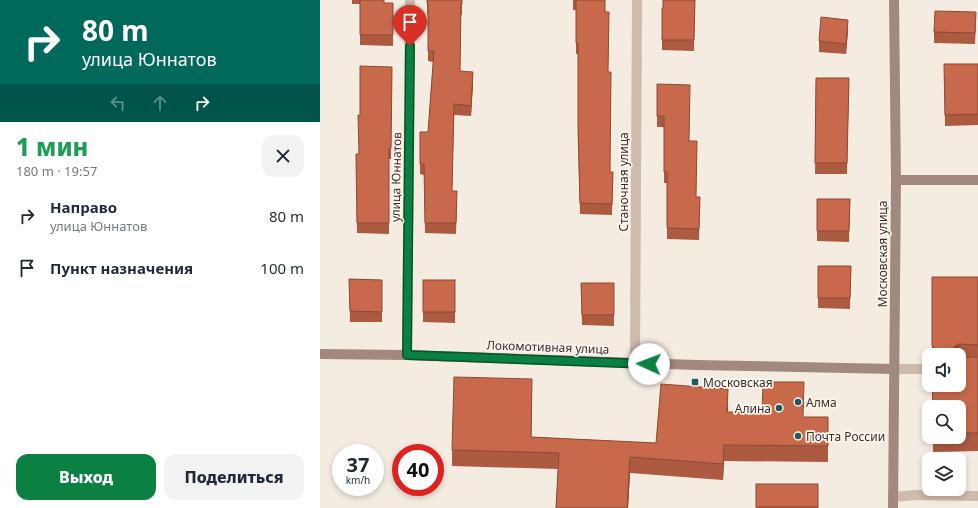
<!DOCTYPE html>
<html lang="ru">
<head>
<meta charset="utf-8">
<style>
  body { margin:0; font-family:"Noto Sans",sans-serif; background:#f2f2f3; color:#1f2937; height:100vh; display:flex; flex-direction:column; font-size:15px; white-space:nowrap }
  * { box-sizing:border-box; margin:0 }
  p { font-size:13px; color:#747a83 }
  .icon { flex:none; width:22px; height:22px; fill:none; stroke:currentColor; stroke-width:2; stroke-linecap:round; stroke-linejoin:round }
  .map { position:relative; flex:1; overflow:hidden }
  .drawer { display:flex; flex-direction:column; background:#fff; width:320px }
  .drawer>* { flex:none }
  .top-card { background:#00695c; color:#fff; overflow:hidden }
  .controls { position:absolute; left:602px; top:348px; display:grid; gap:8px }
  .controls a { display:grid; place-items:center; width:44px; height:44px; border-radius:8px; background:#fff; box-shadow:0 2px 6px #0003; font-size:20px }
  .speed { position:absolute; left:12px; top:444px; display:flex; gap:8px; font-size:20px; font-weight:700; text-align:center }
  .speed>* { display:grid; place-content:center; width:52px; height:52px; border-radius:50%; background:#fff; box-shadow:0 2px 6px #0003; line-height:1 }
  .speed small { font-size:10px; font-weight:400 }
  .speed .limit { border:6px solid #d22; background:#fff; color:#111 }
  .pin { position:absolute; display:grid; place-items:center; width:34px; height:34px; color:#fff; margin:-41px -17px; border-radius:50% 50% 50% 0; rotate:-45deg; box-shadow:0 0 4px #0007 }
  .pin .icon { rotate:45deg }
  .me { position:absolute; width:44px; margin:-22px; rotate:272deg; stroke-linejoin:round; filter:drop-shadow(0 0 3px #0008) }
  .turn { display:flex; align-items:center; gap:14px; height:84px; padding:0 16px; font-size:18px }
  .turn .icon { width:52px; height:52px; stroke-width:2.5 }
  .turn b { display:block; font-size:28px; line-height:34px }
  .lanes { display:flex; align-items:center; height:38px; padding:0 16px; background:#0003; justify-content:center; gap:20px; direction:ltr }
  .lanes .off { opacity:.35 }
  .round { display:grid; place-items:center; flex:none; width:42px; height:42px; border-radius:12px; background:#f2f2f3 }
  .head { display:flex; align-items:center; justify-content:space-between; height:68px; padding:0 16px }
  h1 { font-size:24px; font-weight:800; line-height:30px; color:#1e9e55 }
  .cta { display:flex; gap:8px; margin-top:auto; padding:8px 16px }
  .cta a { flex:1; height:46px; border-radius:12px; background:#0b8043; color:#fff; font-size:16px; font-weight:800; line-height:46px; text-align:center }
  .cta a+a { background:#f2f2f3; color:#1f2937 }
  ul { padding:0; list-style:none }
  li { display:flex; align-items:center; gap:12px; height:52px; padding:0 16px }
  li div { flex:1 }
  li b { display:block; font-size:15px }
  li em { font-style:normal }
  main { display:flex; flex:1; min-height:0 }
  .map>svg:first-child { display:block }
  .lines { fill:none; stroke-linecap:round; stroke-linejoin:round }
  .street { stroke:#cdbbac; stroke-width:10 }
  .secondary { stroke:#a18a7d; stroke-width:10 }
  .wall { fill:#ac5a40 }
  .shaded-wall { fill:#8c4a34 }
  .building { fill:#c8694b; stroke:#8c4a34 }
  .route-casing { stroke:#07532c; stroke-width:10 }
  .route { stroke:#0b8043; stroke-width:7 }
  .poi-dot { fill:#1f5a5e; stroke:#fbf5ee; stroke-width:1.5 }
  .labels { text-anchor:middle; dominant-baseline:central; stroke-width:3.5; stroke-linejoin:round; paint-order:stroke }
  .street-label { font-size:12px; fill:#3b302b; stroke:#fbf5ee }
  .poi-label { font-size:12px; fill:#3b302b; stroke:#fbf5ee; text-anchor:start }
</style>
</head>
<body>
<main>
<section class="drawer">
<div class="top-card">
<div class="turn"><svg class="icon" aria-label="right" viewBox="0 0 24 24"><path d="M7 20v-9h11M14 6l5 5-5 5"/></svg><div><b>80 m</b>улица Юннатов</div></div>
<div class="lanes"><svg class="icon off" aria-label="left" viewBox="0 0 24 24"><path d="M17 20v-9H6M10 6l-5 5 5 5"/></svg><svg class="icon off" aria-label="ahead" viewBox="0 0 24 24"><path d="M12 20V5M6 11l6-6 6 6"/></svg><svg class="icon" aria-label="right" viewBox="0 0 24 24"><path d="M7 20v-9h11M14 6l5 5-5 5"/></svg></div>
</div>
<div class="head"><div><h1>1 мин</h1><p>180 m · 19:57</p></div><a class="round"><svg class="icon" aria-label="close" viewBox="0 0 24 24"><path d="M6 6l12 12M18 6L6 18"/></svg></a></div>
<ul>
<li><svg class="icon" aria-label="right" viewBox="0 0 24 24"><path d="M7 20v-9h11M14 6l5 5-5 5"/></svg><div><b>Направо</b><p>улица Юннатов</p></div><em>80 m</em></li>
<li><svg class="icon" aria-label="arrive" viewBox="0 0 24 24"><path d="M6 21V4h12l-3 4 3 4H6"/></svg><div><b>Пункт назначения</b></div><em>100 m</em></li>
</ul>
<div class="cta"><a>Выход</a><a>Поделиться</a></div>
</section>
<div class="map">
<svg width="658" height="508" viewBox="0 0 658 508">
  <rect width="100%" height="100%" fill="#f4ebe1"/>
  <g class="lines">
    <g class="street">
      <polyline points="87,355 90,0"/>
      <polyline points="315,363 317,0"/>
      <polyline points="574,369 609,369"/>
      <polyline points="573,497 596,495 658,496"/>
    </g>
    <g class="secondary">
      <polyline points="576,180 658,180"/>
      <polyline points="0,354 87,355 376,365 574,369"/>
      <polyline points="573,508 576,180 574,0"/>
    </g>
  </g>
  <g class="wall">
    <polygon points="32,0 64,0 64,3 73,3 73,46 40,45 40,4 32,4"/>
    <polygon points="107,0 142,0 142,15 141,15 140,71 153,82 151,116 134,115 132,191 137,202 136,234 105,233 104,175 100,174 100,132 108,132 113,62 108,61 108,14 107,14"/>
    <polygon points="253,0 285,0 285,12 288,72 290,172 293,172 292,215 260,214 258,139 258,54 256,54 256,10 253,10"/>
    <polygon points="375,0 374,51 342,50 342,8"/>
    <polygon points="656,22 655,44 614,43 614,32"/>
    <polygon points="528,30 526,54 499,52 499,41"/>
    <polygon points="658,64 658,125 625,126 624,75"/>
    <polygon points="72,67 71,159 69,159 69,234 37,233 36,154 39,154 40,115"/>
    <polygon points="496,78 529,78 527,174 495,174"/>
    <polygon points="337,84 369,141 376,197 380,197 379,240 347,239 347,183 344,183 344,127 337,127"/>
    <polygon points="497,199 530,199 529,242 497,241"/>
    <polygon points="498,266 531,266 530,309 498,308"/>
    <polygon points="612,277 658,277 658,451 613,452 613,437 639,437 639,355 612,355"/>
    <polygon points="29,279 62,280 62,322 30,322"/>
    <polygon points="103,280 135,280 135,323 103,322"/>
    <polygon points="261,283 294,283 294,326 262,325"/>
    <polygon points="212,396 211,437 336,443 408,405 408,412 483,417 508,433 508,462 404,461 403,480 310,473 308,508 236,508 238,469 132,466 132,450"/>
    <rect x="436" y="484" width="62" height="24"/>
  </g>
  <g class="shaded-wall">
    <polygon points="528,20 528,30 526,54 526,44"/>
    <polygon points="153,72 153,82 151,116 151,106"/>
    <polygon points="639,344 639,355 633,355 633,350 634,347"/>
    <polygon points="212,379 212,396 211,453 211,437"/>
    <polygon points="408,389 408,405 407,428 407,412"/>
    <polygon points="404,445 404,461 403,480 403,464"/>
    <polygon points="310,457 310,473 308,508 307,508"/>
  </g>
  <g class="building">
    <polygon points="40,0 64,0 64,3 73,3 73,35 40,35"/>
    <polygon points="107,0 142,0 142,4 141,4 140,71 153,72 151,106 134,104 132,191 137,191 136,223 105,223 104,164 100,164 100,132 108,132 114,51 108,51 108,3 107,3"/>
    <polygon points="256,0 285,0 285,12 289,12 288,72 291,72 290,172 293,172 292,204 260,203 258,128 258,43 256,43"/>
    <polygon points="343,0 375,0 374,40 342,40 342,8 343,8"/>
    <polygon points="615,11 656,12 655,33 614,32"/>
    <polygon points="501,17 528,20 526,44 499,41"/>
    <polygon points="624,64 658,64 658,114 625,115"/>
    <polygon points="40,66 72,67 71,148 69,148 69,223 37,223 36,154 39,154 38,115 40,115"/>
    <polygon points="496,78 529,78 527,163 495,163"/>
    <polygon points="337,84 370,85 369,141 377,141 376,197 380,197 379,229 347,228 347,172 344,172 344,116 337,116"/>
    <polygon points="497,199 530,199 529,231 497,231"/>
    <polygon points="498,266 531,266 530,298 498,298"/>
    <polygon points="612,277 658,277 658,345 639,344 634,347 633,350 634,354 635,355 614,355 615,354 615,350 612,345"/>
    <polygon points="29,279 62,280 62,312 30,311"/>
    <rect x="103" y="280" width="32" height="32"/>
    <polygon points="261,283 294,283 294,315 262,315"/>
    <polygon points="639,357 658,357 658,433 639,433 639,407 613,407 612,385 639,385"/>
    <polygon points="134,377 212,379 211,437 336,443 341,384 408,389 407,412 442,412 443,382 484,382 483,417 508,417 508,446 404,445 403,464 310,457 307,508 236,508 239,453 132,450"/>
    <rect x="436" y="484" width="62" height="23"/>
  </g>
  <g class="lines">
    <defs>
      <polyline id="route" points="90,46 87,355 329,364"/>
    </defs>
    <use href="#route" class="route-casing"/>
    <use href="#route" class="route"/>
  </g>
  <g class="poi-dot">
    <rect x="371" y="378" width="8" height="8" rx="2"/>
    <circle cx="478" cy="402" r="4"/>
    <circle cx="459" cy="408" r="4"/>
    <circle cx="478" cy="436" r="4"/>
  </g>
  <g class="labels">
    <g class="street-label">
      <text transform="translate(76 177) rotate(-89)">улица Юннатов</text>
      <text transform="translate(303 182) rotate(-90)">Станочная улица</text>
      <text transform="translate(562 254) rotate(-90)">Московская улица</text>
      <text transform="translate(228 347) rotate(2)">Локомотивная улица</text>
    </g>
    <g class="poi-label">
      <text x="383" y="382">Московская</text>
      <text x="486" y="402">Алма</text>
      <text x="451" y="408" text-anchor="end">Алина</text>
      <text x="486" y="436">Почта России</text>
    </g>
  </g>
</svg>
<div class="controls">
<a><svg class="icon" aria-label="sound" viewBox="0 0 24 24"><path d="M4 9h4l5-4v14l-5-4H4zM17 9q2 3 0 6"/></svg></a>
<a><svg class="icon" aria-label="search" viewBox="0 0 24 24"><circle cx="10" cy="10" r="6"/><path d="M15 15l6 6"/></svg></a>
<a><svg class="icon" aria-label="layers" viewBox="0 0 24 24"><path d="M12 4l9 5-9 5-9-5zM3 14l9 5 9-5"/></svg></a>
</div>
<div class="speed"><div>37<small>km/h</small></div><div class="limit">40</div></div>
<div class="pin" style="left:90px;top:46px;background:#d93025"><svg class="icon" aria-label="arrive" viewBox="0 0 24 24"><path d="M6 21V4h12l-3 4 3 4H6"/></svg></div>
<svg class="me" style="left:329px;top:364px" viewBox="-20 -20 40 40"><circle r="19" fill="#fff"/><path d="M0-13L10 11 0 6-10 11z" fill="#0b8043"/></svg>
</div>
</main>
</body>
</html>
